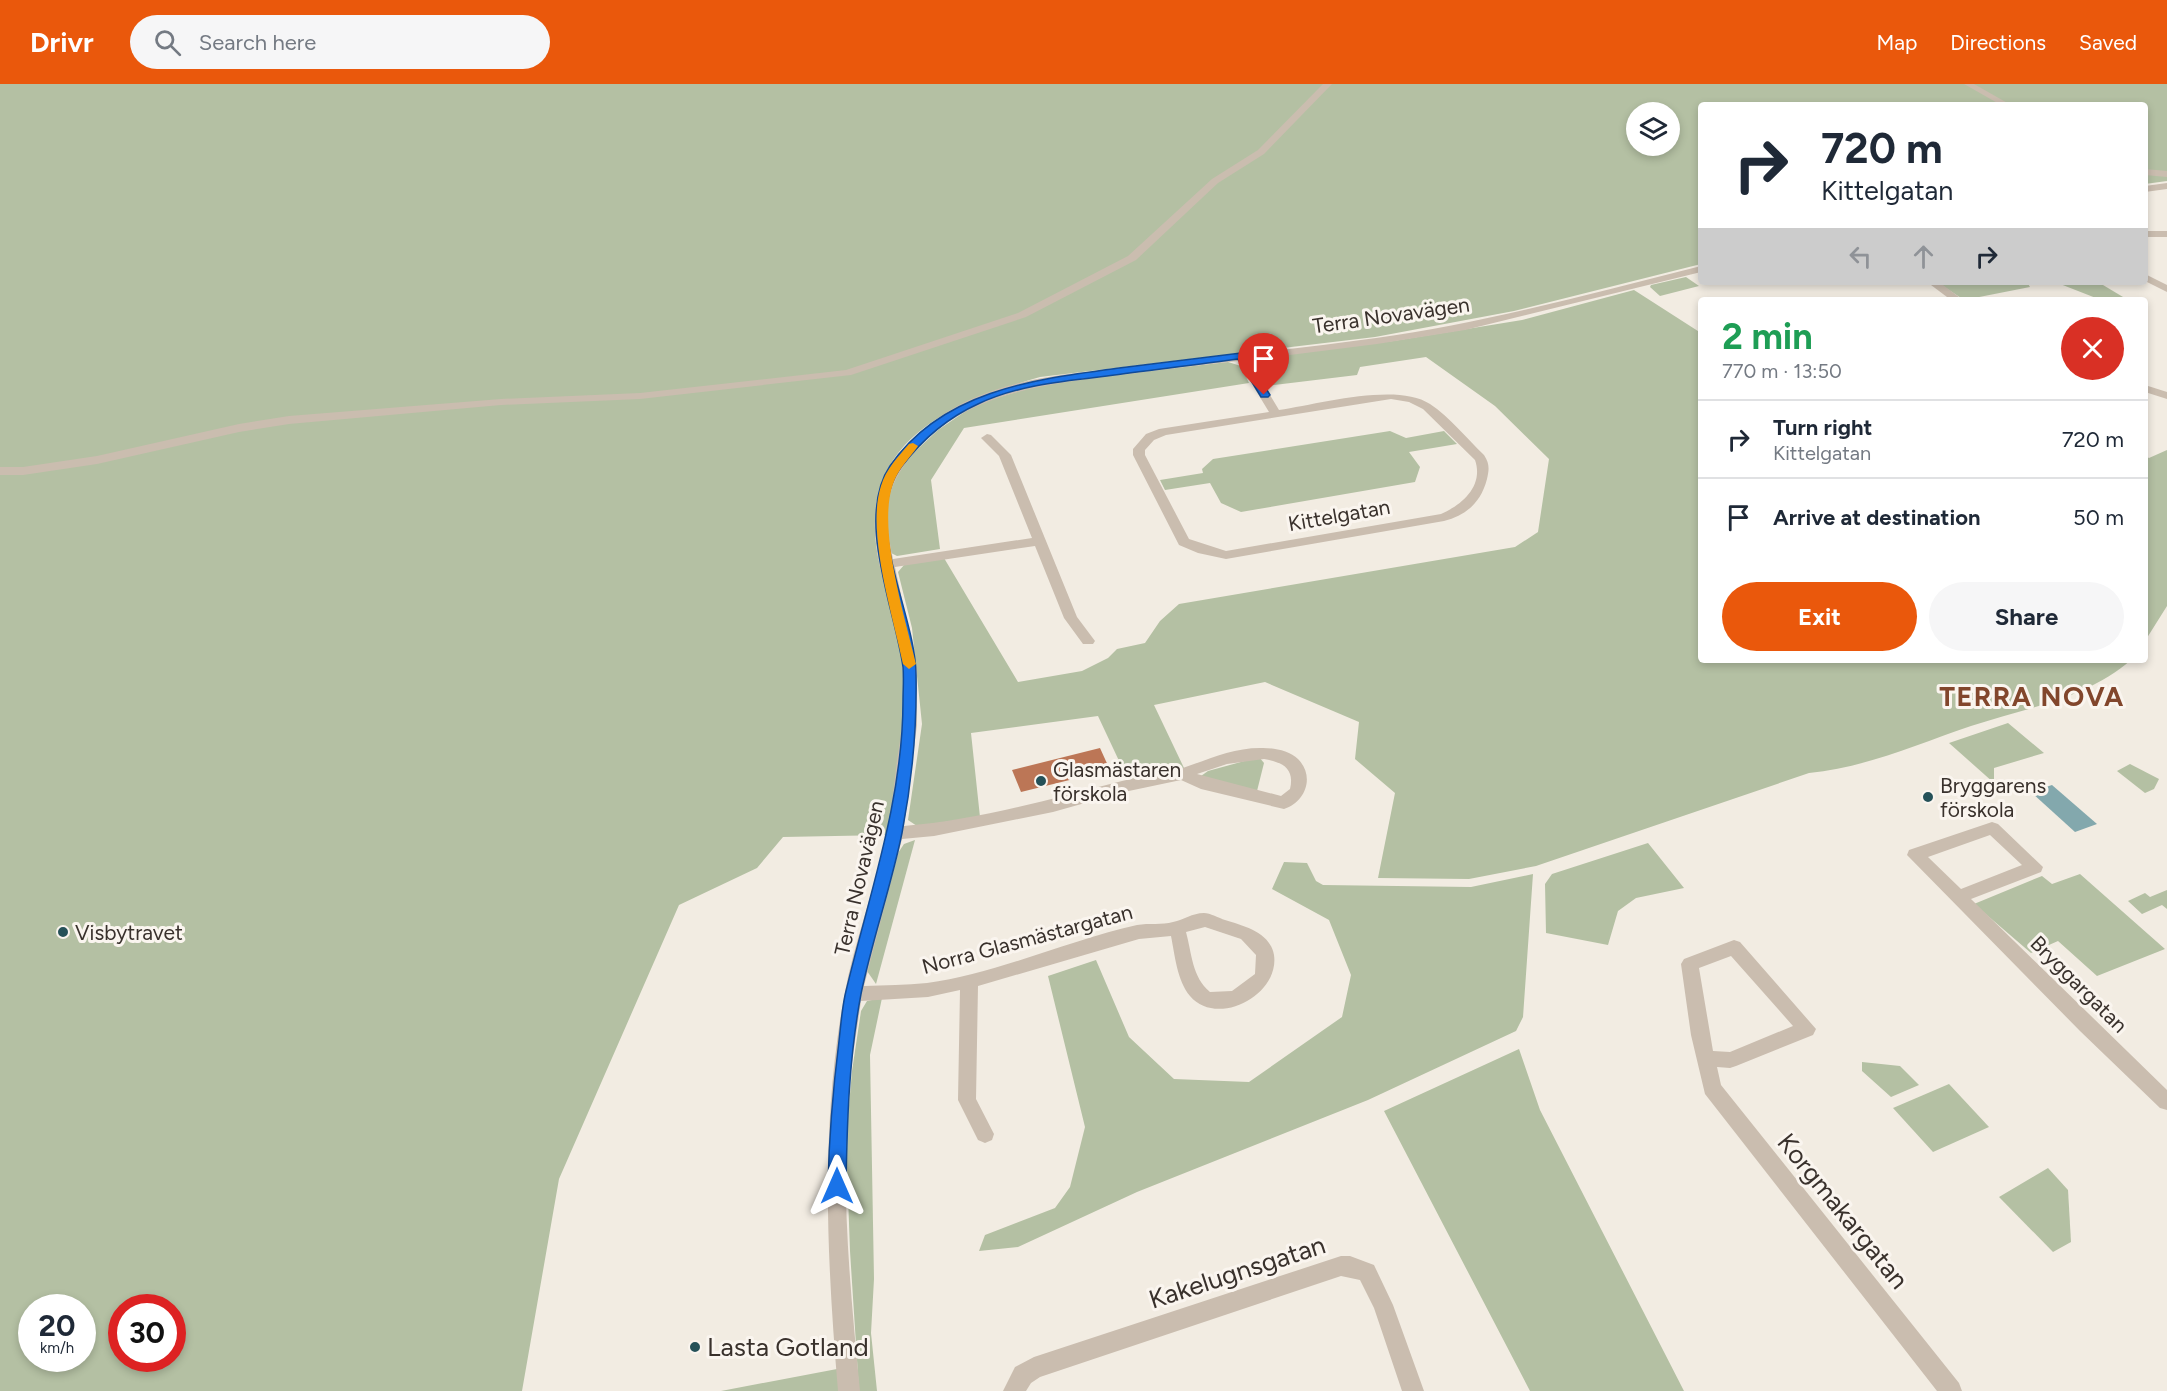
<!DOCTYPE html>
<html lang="en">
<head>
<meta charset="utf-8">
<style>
  body { margin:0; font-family:Figtree,sans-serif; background:#f6f6f7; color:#1f2937; height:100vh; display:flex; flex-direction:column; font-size:22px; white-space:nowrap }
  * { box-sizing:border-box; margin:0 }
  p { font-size:20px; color:#747a83 }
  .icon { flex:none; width:33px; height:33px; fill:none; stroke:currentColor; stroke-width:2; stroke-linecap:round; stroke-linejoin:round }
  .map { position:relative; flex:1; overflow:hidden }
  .drawer { position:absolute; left:1698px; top:213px; width:450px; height:366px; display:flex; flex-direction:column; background:#fff; border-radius:6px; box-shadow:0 3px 9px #0003 }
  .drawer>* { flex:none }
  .guide { position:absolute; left:1698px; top:18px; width:450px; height:183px; border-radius:6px; box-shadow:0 3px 9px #0003; background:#fff; color:#1f2937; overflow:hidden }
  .tools { position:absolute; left:1626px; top:18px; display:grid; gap:12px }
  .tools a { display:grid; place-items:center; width:54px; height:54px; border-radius:50%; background:#fff; box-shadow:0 3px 9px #0003; font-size:30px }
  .speed { position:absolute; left:18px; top:1210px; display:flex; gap:12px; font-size:30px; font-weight:700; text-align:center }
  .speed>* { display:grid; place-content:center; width:78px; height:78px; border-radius:50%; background:#fff; box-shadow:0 3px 9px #0003; line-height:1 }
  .speed small { font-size:15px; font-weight:400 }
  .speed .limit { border:9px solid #d22; background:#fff; color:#111 }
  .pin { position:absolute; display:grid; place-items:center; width:51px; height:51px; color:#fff; margin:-62px -26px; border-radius:50% 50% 50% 0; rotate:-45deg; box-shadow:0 0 6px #0007 }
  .pin .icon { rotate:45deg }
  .me { position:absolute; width:66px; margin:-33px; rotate:0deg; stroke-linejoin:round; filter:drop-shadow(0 0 4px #0008) }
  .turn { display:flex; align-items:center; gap:21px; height:126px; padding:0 24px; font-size:27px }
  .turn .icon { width:78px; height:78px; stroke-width:2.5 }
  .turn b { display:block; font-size:42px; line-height:51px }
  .lanes { display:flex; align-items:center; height:57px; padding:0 24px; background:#0003; justify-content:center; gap:30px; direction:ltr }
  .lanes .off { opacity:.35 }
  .round { display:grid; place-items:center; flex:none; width:63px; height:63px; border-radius:32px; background:#f6f6f7 }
  .overview { display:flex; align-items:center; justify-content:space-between; height:102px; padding:0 24px }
  h1 { font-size:36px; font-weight:700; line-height:45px; color:#1e9e55 }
  .cta { display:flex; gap:12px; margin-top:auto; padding:12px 24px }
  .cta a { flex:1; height:69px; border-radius:36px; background:#ea580c; color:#fff; font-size:24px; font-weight:700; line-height:69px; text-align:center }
  .cta a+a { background:#f6f6f7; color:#1f2937 }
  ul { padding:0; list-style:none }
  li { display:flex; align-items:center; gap:18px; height:78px; padding:0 24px; border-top:2px solid #e0e1e3 }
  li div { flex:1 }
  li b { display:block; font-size:22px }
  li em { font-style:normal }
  header { display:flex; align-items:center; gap:36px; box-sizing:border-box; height:84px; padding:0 30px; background:#ea580c; color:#fff }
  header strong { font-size:28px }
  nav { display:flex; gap:33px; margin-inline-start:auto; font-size:21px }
  .search { width:420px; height:54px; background:#f6f6f7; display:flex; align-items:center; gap:15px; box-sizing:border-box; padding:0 21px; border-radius:33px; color:#747a83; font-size:22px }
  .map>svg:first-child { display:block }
  .green { fill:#b4c0a3; fill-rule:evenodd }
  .water { fill:#83a8ad }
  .building { fill:#bc7656 }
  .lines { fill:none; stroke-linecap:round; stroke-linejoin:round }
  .street { fill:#cabdaf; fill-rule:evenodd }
  .route { fill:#1a73e8; stroke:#114b97; stroke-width:1.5 }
  .slow { fill:#f59e0b }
  .poi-dot { fill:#255158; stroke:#faf5ef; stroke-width:2 }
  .labels { text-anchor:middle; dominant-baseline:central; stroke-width:6; stroke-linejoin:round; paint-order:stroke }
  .street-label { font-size:21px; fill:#39312c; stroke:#faf5ef }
  .poi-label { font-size:21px; fill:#39312c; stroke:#faf5ef; text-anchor:start }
  .near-street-label { font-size:26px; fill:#39312c; stroke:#faf5ef }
  .near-poi-label { font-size:26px; fill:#39312c; stroke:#faf5ef; text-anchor:start }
  .district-label { font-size:27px; font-weight:bold; letter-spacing:1.5px; fill:#82462c; stroke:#faf5ef }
</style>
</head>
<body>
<header>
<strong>Drivr</strong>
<div class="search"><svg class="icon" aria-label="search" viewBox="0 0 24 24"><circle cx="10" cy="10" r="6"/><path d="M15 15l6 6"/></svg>Search here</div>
<nav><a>Map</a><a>Directions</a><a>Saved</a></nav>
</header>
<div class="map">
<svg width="2167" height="1307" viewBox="0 0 2167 1307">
  <rect width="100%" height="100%" fill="#f2ece2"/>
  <g class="green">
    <path d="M 0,0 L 2167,0 L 2167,97 L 2145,100 L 2145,21 L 1701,21 L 1701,180 L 1514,227 L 1375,253 L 1040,293 C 947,320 857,358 878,473 C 884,504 898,534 901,566 C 903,589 906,615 906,638 C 906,650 902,663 900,674 C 896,700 891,725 887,751 L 783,753 L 757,784 L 679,821 L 559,1095 L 522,1307 L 0,1307 ZM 1636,28 L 1670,28 L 1670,62 L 1636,62 ZM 32,1224 L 82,1224 L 82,1275 L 32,1275 ZM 122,1224 L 172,1224 L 172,1275 L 122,1275 Z"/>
    <polygon points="1686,193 1699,202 1660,212 1650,203 1651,201"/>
    <polygon points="1937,198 2027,198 2030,203 1964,216"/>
    <polygon points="2055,198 2098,198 2128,216 2101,216"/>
    <path d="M 1634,206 L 1701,249 L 1701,576 L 2131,576 C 2086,615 2026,624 1971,642 C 1918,660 1864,684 1809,689 L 1536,782 L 1469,795 L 1378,794 L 1395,709 L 1355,675 L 1359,638 L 1265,598 L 1154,621 L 1184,684 L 1128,696 L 1098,632 L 971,649 L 980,733 L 917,742 L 908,736 L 922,640 L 912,544 L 898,488 L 904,481 L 944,474 L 1018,598 L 1082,587 L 1108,574 L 1117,565 L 1145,559 L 1160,537 L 1179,520 L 1515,463 L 1538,448 L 1549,375 L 1495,322 L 1426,273 L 1360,283 L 1357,291 L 1265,302 L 1253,283 L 1253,277 L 1260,273 L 1393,257 L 1522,236 Z"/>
    <polygon points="1228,278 1241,282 1249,299 964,344 931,396 940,465 897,472 889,468 884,430 893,398 906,376 938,346 966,327 983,318 1030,304 1079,295"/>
    <polygon points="1390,347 1406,354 1444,347 1457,360 1409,368 1420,383 1415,398 1241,428 1221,419 1210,399 1165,406 1160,396 1203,389 1202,385 1213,375"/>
    <polygon points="2167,366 2167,522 2145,557 2145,372 2149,374"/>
    <polygon points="2008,639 2044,669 1994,684 1994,699 1949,659"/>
    <polygon points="1259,673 1264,679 1257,707 1201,692 1208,687"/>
    <polygon points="2130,680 2159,695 2154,705 2145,709 2117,687"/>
    <polygon points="915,756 876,900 867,887 898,769 904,760"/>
    <polygon points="1648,759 1684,804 1636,814 1618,827 1608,861 1546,849 1545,800 1552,790"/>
    <polygon points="1284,778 1307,779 1316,797 1323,801 1471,803 1533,790 1523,933 1516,947 1368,1016 1137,1108 1018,1163 979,1167 985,1151 1055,1124 1070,1103 1085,1043 1048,892 1096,876 1129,953 1174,995 1249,998 1342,933 1351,891 1329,836 1272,805"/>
    <polygon points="2080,790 2165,865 2097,892 2058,857 2031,869 1974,820 2042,792 2052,800"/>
    <polygon points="2167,806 2167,825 2162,821 2142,830 2128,817 2145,809 2150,813"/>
    <polygon points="882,914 870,971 874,1195 871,1249 877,1307 859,1307 850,1167 846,1056 852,987 861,927 867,917"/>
    <polygon points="1519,965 1540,1026 1684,1307 1530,1307 1384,1027"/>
    <polygon points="1862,978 1900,982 1919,1001 1891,1013 1862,987"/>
    <polygon points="1949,1000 1989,1043 1933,1068 1893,1024"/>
    <polygon points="2048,1084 2068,1106 2071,1158 2053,1168 1999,1113"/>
    <polygon points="837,1285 839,1307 721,1307"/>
  </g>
  <polygon class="water" points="2052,701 2097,740 2075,748 2031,708"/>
  <polygon class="building" points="1100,664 1110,686 1021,708 1012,686"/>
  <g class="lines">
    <g class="street">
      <polygon points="1323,0 1332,0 1264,70 1218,99 1136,176 1026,233 851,291 640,315 501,321 289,340 239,348 97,380 23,391 0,391 0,383 23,383 97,372 239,340 289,332 501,315 640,309 846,286 1018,229 1128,172 1212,95 1258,66"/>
      <polygon points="1964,0 1974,0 2011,21 2001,21"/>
      <polygon points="2145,85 2167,87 2167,93 2145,91"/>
      <polygon points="2167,99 2167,105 2145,108 2145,102"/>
      <rect x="2145" y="147" width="22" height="6"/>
      <path d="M 1701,182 L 1701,188 L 1465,246 L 1377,260 L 1249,276 L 1279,326 C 1319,320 1397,298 1430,320 C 1450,333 1467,355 1484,371 C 1490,380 1489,386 1487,395 C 1481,418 1467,431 1444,437 L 1226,475 L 1198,469 L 1179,461 L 1133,371 L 1133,365 L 1146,350 L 1159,345 L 1269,328 L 1238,277 C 1199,281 1160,286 1121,291 C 1047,300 965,308 914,369 C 900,385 889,404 887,425 C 886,442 890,458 893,475 L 1032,454 L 999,372 L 981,354 L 987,350 L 991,351 L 1011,371 L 1077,533 L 1095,557 L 1093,560 L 1083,560 L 1064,534 L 1035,462 L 895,483 L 917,585 L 917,641 L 904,742 C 978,736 1050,715 1122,697 C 1141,692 1161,690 1180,685 C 1207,676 1234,663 1263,664 C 1274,664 1290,667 1298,675 C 1315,692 1306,718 1284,725 L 1201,705 L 1181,696 L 1124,708 L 1053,728 L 934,752 L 902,755 L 864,902 C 885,901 906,901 927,899 C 996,890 1069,856 1137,841 C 1149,839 1162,841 1173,838 C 1184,836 1192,829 1204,829 C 1210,829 1219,834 1225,836 C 1244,842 1270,848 1274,871 C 1280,911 1217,944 1190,912 C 1177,896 1175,872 1171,852 L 1139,855 L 978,902 L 976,1015 L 994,1050 L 992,1056 L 985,1059 L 978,1056 L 958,1016 L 960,906 L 928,913 L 861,917 C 856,953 849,990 847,1027 C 842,1120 851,1214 860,1307 L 838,1307 C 827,1175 820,1044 844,913 C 854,857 876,803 887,747 C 892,724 894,700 897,676 C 902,647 905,616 903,587 C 898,530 860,456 881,402 C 895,364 933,333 969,316 C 1021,292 1080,289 1136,282 C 1216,273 1296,265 1376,254 C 1486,239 1593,209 1701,182 ZM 1391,315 L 1409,318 L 1423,325 L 1475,376 C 1484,402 1462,421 1441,430 L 1226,467 L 1189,455 L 1145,371 L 1145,366 L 1154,356 L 1166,351 ZM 1264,675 C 1282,678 1295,684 1290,705 L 1281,712 L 1197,690 L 1227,680 ZM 1205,843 L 1241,855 L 1256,871 L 1255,890 L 1232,907 L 1210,908 C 1192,893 1192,870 1186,848 Z"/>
      <polygon points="2145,190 2167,201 2167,208 2145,197"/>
      <polygon points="1927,198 1939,198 1963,216 1951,216"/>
      <polygon points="2145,301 2167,308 2167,315 2145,308"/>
      <path d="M 1992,738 L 1998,740 L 2043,783 L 2041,788 L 1971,815 L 2167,1006 L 2167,1026 L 2160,1024 L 2080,947 L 1907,771 L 1909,766 ZM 1990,751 L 2022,781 L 1961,805 L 1928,773 Z"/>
      <path d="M 1734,856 L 1740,858 L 1816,945 L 1813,951 L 1736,982 L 1730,984 L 1717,983 L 1721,1001 L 1959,1299 L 1962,1307 L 1937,1307 L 1705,1010 L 1691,951 L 1681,880 L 1684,875 ZM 1731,872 L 1793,942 L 1730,968 L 1713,967 L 1699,884 Z"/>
      <polygon points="1341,1172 1350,1172 1374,1181 1393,1221 1424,1307 1402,1307 1374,1224 1360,1196 1341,1192 1040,1293 1031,1299 1026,1307 1003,1307 1015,1283 1034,1273"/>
    </g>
  </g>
  <path class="route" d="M 1241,269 L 1246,272 L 1270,311 L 1268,313 L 1261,313 L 1238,275 C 1195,281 1151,286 1107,292 C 1064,297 1018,301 978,320 C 949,333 922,356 902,382 C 860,436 916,530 916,591 C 917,644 912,697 902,749 C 891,803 872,856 861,910 C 849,973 847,1038 846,1102 L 843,1108 L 837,1110 L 830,1108 L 828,1102 C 829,1053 833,1005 839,957 C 841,940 842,923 846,907 C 869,811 903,716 903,617 C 903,606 904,594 903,583 C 895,525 855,434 890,382 C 942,306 1036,295 1119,284 C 1160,279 1201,274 1241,269 Z"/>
  <path class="slow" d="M 913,359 L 918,362 C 909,375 898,385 893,400 C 877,444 905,533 916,580 L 909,585 L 903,580 C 893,532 866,448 881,402 C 886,385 898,373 909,360 Z"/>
  <g class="poi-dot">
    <circle cx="1041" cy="697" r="6"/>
    <circle cx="1928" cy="713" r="6"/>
    <circle cx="63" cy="848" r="6"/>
    <circle cx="695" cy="1263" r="6"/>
  </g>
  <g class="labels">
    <g class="street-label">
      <text transform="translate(1391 231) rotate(-8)">Terra Novavägen</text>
      <text transform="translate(1339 431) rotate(-10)">Kittelgatan</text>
      <text transform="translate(859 794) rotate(-77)">Terra Novavägen</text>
      <text transform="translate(1027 855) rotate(-15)">Norra Glasmästargatan</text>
      <text transform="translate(2079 900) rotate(45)">Bryggargatan</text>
    </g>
    <g class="poi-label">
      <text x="1053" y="685">Glasmästaren<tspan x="1053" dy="24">förskola</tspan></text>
      <text x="1940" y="701">Bryggarens<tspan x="1940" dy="24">förskola</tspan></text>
      <text x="75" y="848">Visbytravet</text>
    </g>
    <g class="near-street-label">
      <text transform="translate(1843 1127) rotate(51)">Korgmakargatan</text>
      <text transform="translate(1237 1188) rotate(-18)">Kakelugnsgatan</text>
    </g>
    <g class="near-poi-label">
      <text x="707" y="1263">Lasta Gotland</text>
    </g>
    <g class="district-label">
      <text x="2032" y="612">TERRA NOVA</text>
    </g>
  </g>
</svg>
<div class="tools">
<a><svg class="icon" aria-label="layers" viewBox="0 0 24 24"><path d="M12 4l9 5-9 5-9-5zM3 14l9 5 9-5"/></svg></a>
</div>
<div class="speed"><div>20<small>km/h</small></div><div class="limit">30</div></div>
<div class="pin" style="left:1264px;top:311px;background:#d93025"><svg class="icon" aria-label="arrive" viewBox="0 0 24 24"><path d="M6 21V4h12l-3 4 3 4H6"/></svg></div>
<svg class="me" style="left:837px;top:1102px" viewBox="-20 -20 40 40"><path d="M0-17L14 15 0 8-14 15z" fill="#1a73e8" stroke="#fff" stroke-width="4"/></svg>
<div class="guide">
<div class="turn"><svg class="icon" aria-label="right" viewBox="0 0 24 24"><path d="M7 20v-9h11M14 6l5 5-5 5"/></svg><div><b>720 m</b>Kittelgatan</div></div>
<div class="lanes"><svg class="icon off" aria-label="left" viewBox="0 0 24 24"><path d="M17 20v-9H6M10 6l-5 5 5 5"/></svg><svg class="icon off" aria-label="ahead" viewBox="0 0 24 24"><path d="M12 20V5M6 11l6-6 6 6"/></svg><svg class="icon" aria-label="right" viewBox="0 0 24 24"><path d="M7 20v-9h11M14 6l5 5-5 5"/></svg></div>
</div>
<section class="drawer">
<div class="overview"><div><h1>2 min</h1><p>770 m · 13:50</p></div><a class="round" style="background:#d93025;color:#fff"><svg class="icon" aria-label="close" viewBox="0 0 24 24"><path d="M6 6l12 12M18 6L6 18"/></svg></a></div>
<ul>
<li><svg class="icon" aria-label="right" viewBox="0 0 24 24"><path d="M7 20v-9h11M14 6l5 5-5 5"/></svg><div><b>Turn right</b><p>Kittelgatan</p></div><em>720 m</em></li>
<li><svg class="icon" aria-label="arrive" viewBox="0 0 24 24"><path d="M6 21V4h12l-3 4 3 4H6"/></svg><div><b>Arrive at destination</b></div><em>50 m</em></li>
</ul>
<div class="cta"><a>Exit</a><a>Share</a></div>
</section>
</div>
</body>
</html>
